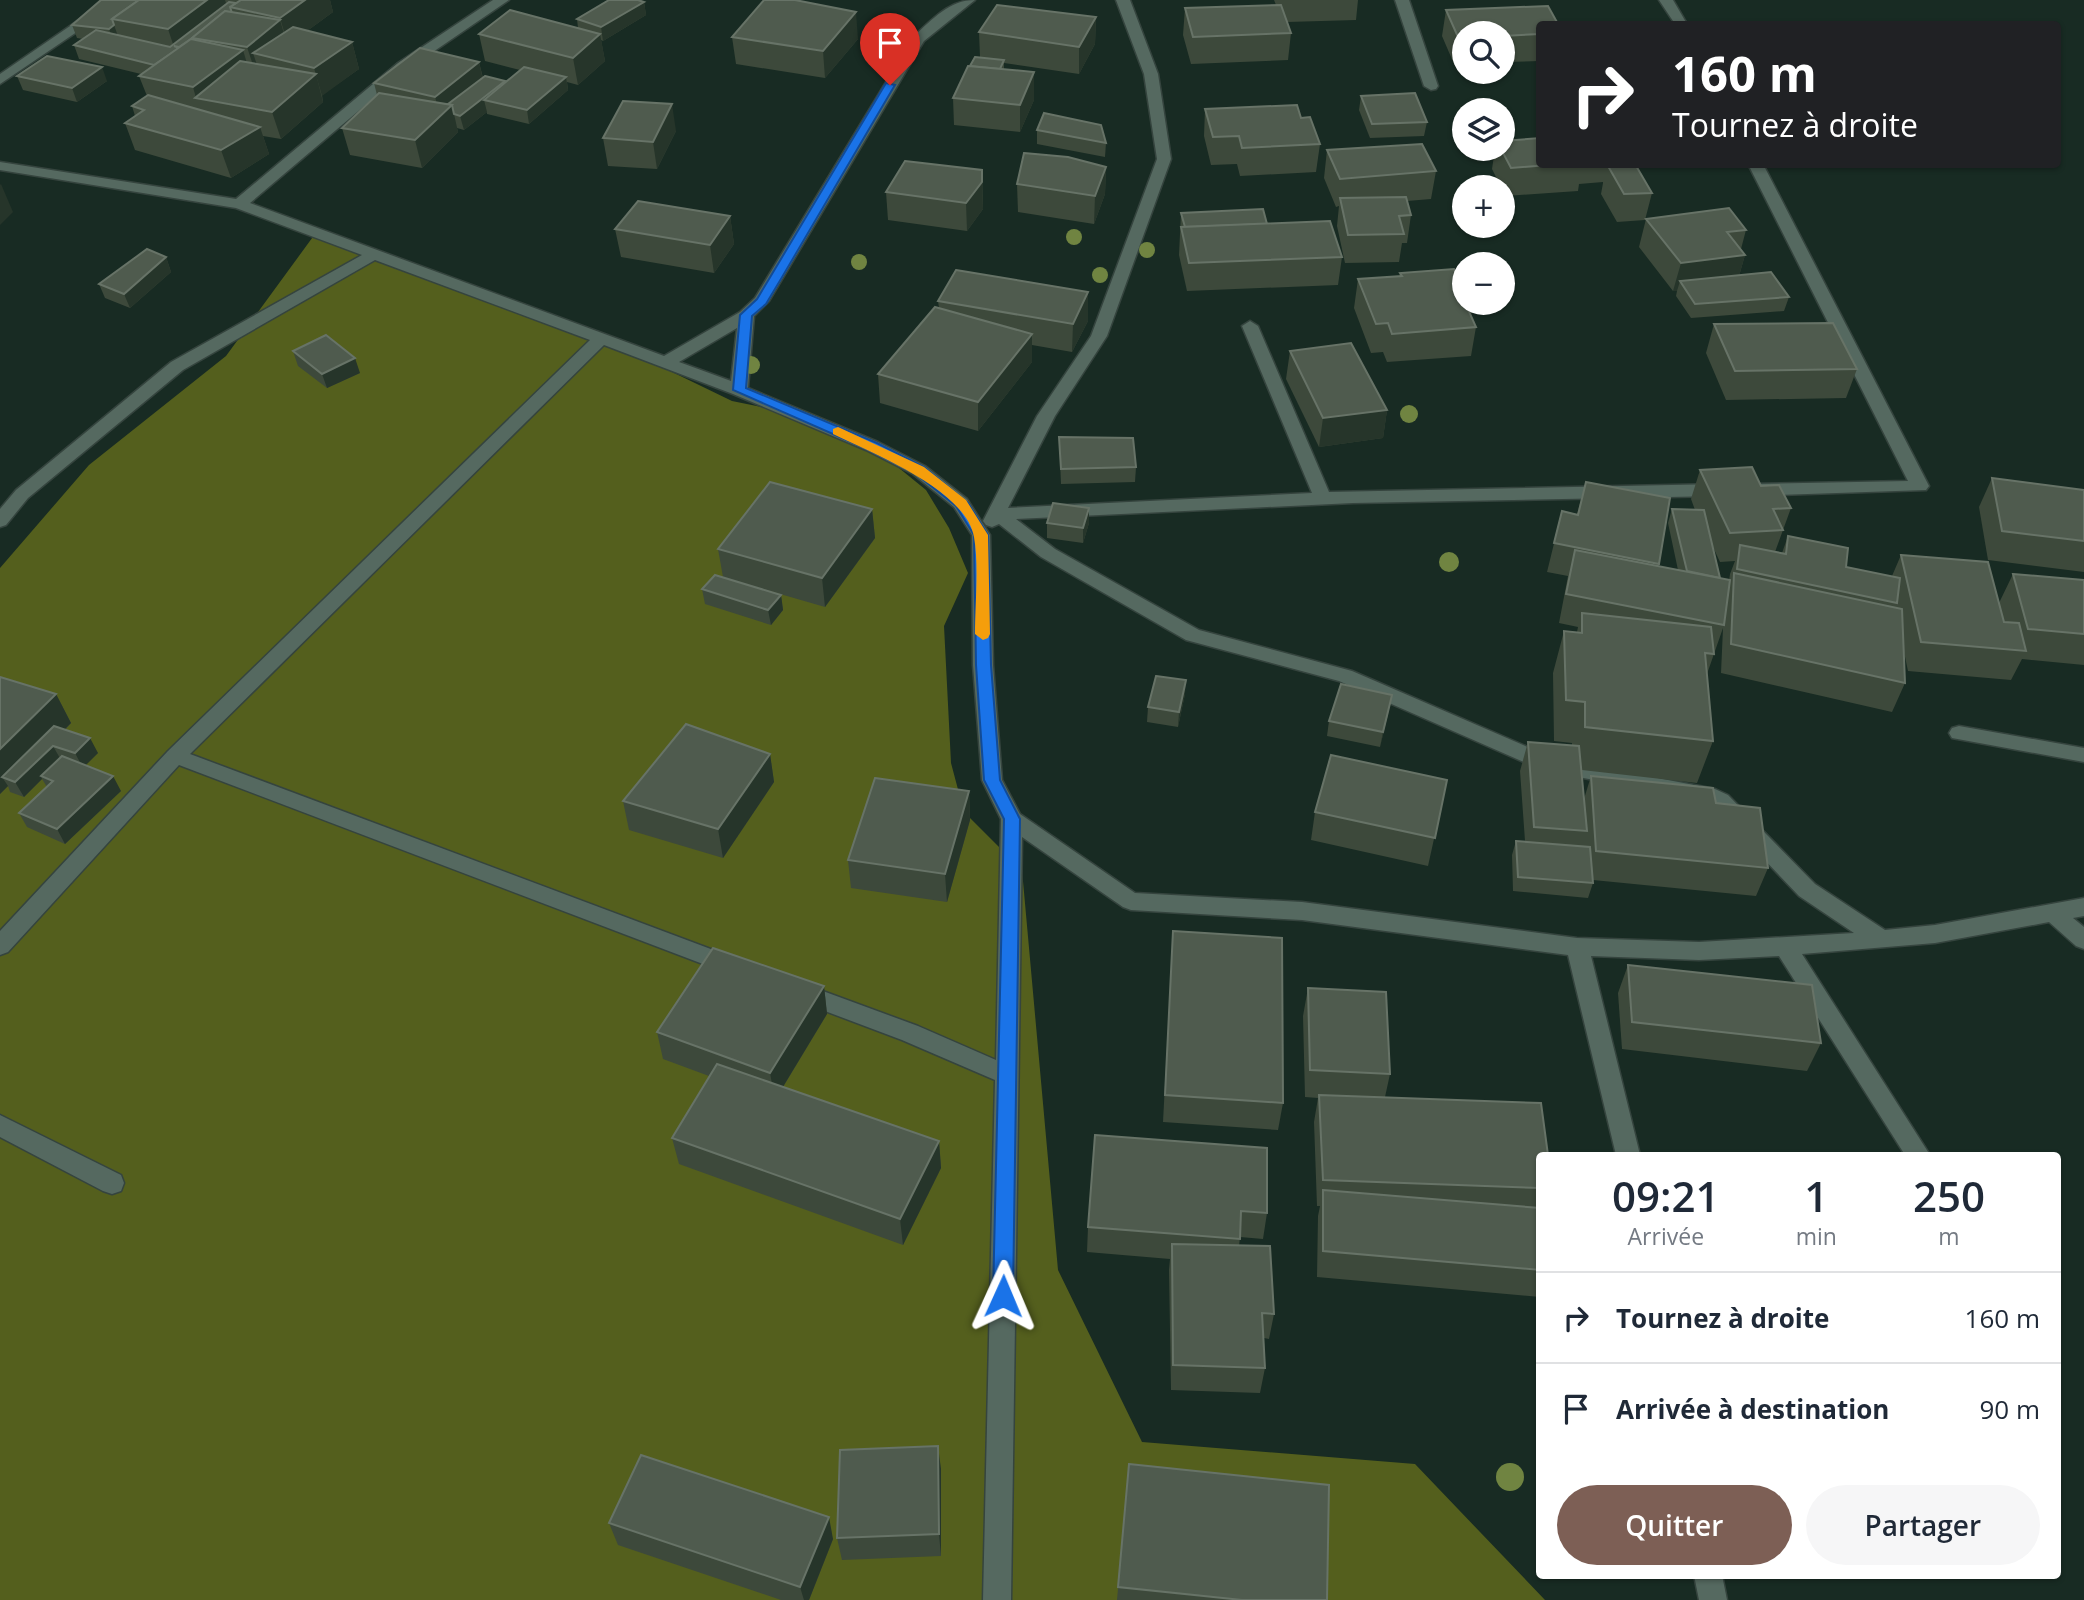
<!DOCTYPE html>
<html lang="fr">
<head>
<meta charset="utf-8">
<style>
  body { margin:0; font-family:"Open Sans",sans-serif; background:#f6f6f7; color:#1f2937; height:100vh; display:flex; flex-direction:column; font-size:26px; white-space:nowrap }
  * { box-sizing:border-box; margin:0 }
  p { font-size:23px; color:#747a83 }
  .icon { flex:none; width:38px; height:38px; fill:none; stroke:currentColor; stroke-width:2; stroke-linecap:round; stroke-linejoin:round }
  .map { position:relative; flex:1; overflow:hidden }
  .drawer { position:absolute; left:1536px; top:1152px; width:525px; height:427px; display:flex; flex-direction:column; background:#fff; border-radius:7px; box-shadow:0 2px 5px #0004 }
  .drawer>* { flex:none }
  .top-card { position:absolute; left:1536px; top:21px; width:525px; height:147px; border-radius:7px; box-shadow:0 2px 5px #0004; background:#202124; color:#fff; overflow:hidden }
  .buttons { position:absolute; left:1452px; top:21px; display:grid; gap:14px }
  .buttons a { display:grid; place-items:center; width:63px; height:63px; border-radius:50%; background:#fff; box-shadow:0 2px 5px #0004; font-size:35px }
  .pin { position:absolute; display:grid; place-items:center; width:60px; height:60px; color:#fff; margin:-72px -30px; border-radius:50% 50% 50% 0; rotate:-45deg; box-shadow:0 0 7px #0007 }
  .pin .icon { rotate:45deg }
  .me { position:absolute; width:77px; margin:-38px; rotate:1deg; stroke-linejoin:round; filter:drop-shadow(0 0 5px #0008) }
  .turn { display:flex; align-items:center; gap:24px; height:147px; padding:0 21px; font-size:32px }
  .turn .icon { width:91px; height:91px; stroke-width:2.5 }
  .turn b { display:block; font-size:49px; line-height:60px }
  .eta { display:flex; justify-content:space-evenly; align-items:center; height:119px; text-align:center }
  .eta b { font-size:42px; font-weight:600; line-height:49px }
  .cta { display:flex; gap:14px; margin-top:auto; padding:14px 21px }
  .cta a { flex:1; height:80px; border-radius:42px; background:#7d5f55; color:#fff; font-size:28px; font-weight:600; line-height:80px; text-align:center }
  .cta a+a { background:#f6f6f7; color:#1f2937 }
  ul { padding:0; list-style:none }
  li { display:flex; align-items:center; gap:21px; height:91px; padding:0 21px; border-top:2px solid #e0e1e3 }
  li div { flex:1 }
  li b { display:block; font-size:26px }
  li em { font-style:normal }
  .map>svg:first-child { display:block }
  .forest { fill:#545f1d }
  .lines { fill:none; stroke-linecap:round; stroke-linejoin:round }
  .minor-casing { stroke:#35443e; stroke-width:3 }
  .minor { fill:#556960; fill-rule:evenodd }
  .tree { fill:#708441 }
  .wall { fill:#3d493b; fill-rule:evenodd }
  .shaded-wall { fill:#26352a }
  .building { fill:#4f5b4e; stroke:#677367; stroke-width:2 }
  .route { fill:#1a73e8; stroke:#114b97; stroke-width:2 }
  .slow { fill:#f59e0b }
</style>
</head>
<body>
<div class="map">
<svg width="2084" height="1600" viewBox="0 0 2084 1600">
  <rect width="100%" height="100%" fill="#182b23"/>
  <polygon class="forest" points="315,234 602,338 732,401 800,415 872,446 926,490 949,528 968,573 944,626 951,763 964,812 1022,870 1058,1270 1142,1442 1415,1464 1545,1600 0,1600 0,568 89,465 226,356"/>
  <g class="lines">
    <defs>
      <g id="minor">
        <polygon points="108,0 124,0 0,84 0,74"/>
        <path d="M 493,0 L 509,0 L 408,69 L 250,203 L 664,356 L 740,312 L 755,298 L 914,36 C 933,19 949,0 975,0 L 924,41 L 769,301 L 754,316 L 748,388 L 878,442 L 925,466 L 967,499 L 990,535 L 993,665 L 1002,780 L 1020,814 L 1135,893 L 1302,902 L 1577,938 L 1699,942 L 1854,933 L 1799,896 L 1714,807 L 1703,801 L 1542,770 L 1339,681 L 1186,640 L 1041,557 L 999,524 L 992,527 L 986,525 L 983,521 L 1037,416 L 1091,336 L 1157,159 L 1144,74 L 1116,0 L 1130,0 L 1158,74 L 1171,159 L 1107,336 L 1055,416 L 1008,508 L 1312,493 L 1242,326 L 1250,321 L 1258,326 L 1329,492 L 1720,484 L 1729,490 L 1720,496 L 1353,503 L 1016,519 L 1055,549 L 1199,630 L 1352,671 L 1553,758 L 1715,789 L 1728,795 L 1815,884 L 1885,930 L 1935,925 L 2084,898 L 2084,916 L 2073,918 L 2084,927 L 2084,949 L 2076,946 L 2049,922 L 1935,943 L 1802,954 L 1930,1155 L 1905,1155 L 1779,956 L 1699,960 L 1591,956 L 1640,1155 L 1616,1155 L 1568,955 L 1302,920 L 1131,910 L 1123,907 L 1022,837 L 1011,1600 L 983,1600 L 995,1080 L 902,1040 L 793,999 L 790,992 L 793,985 L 801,983 L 918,1026 L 996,1060 L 1001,819 L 982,780 L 973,665 L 972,535 L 954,507 L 913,474 L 866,450 L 733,394 L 604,345 L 190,754 L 740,960 L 743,966 L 740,972 L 732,975 L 724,972 L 179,765 L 8,952 L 0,955 L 0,931 L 168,751 L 590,340 L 375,260 L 183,370 L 28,498 L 6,525 L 0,527 L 0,509 L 16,490 L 171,362 L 362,255 L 236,208 L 0,170 L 0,162 L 236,199 L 398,63 ZM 737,328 L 731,381 L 679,362 Z"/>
        <polygon points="1395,0 1409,0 1438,86 1436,89 1431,90 1424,86"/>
        <polygon points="1659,0 1673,0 1687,24 1675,24"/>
        <polygon points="1748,164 1763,164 1929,486 1926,490 1752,496 1743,490 1752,484 1908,481"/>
        <polygon points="1959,726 2084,748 2084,762 1952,738 1949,733 1952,728"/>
        <polygon points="0,1115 121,1175 124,1183 121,1191 112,1194 103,1191 0,1137"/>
        <polygon points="1694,1575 1722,1575 1727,1600 1699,1600"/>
      </g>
    </defs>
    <use href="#minor" class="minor-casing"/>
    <use href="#minor" class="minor"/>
  </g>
  <g class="tree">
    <circle cx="1074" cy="237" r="8"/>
    <circle cx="1147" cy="250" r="8"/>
    <circle cx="859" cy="262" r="8"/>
    <circle cx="1100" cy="275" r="8"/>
    <circle cx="751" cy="365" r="9"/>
    <circle cx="1409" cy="414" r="9"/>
    <circle cx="1449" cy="562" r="10"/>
    <circle cx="1510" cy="1477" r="14"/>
  </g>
  <g class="wall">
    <polygon points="101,0 330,0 333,12 307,31 352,42 359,69 322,95 323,102 281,139 263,136 269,154 231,178 135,150 125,123 135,116 132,106 147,96 139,76 141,74 79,59 74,45 83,39 77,38 72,25"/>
    <polygon points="1274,0 1358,0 1356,20 1287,22 1291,33 1288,60 1191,64 1183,35 1185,8 1276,5"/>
    <polygon points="644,2 646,15 603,41 601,40 605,61 578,85 567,82 568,90 529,124 487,114 487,112 464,130 457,128 458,132 422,168 350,155 342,128 377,95 374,83 479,62 483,78 505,83 520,70 485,61 479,34 578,28 577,19"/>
    <polygon points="1446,10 1540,24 1540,61 1503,62 1503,33 1465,33 1465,64 1454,64 1442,36"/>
    <polygon points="1096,17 1095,44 1079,74 1004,63 1004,69 1034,72 1034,100 1020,132 954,125 953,98 970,66 980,57 979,32"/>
    <polygon points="732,37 858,39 825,78 736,64"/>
    <polygon points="17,76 107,81 77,102 23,90"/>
    <polygon points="1361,96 1427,122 1424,136 1370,138 1359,110"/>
    <polygon points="1205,109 1301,118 1320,144 1316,172 1240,176 1237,164 1211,165 1204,136"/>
    <polygon points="1037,130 1106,143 1105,157 1037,144"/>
    <polygon points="676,131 657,169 608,166 603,138"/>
    <polygon points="1495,149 1503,149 1540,164 1635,164 1652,193 1645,220 1617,222 1601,194 1603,183 1603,182 1579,184 1578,191 1506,196 1503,191 1503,187 1501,187 1492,169"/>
    <polygon points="1327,150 1436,171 1431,199 1407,201 1411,215 1407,243 1402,243 1399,262 1345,263 1337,226 1339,206 1336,207 1324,178"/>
    <polygon points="1106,167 1105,194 1094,224 1018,212 1017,184"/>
    <polygon points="982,170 983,209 967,231 888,220 886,192"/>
    <polygon points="1181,213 1267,224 1342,257 1338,285 1187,291 1179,255"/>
    <polygon points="730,216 734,244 714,273 621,257 615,229"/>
    <polygon points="1646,219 1746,230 1741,249 1745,255 1739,276 1789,297 1784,311 1691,318 1676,296 1677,291 1673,291 1639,247"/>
    <polygon points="166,257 171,272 130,308 105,298 99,284"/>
    <polygon points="1400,273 1472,306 1471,315 1476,327 1471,356 1387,362 1383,352 1371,353 1354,308 1358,279 1399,276"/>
    <polygon points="938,301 1088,321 1072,352 1032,345 1032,362 978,431 880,403 878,374 939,308"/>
    <polygon points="1714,324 1857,369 1846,398 1726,400 1706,353"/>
    <polygon points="293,351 360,373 327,388 298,366"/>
    <polygon points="1290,351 1387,410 1383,438 1319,447 1286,379"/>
    <polygon points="1059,437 1136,467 1135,482 1061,484"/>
    <path d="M 1700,470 L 1761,486 L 1791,508 L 1775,552 L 1782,553 L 1788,536 L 1846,567 L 1892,576 L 1901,555 L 1999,603 L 2013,574 L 2084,580 L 2084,665 L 2022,659 L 2011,680 L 1908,671 L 1904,652 L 1905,683 L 1892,712 L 1721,673 L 1723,628 L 1707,674 L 1713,741 L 1697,783 L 1582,770 L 1584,799 L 1591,776 L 1716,803 L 1768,868 L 1756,896 L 1593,880 L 1593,883 L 1588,898 L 1513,891 L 1512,855 L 1516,841 L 1525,841 L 1520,771 L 1528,742 L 1572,746 L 1572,743 L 1554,741 L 1553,673 L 1564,631 L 1577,632 L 1578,627 L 1559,623 L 1568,576 L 1547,572 L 1562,511 L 1577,514 L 1586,482 L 1659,564 L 1659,566 L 1678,570 L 1668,523 L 1672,509 L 1695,510 L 1691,499 ZM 1712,545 L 1720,562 L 1735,561 L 1730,574 L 1728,588 L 1720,578 Z"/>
    <polygon points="1992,478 2084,490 2084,572 1988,560 1979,507"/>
    <polygon points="872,509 875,538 825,607 756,587 781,595 783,610 771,625 705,604 702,589 723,577 718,549"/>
    <polygon points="1047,523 1089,523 1083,543 1047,538"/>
    <polygon points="0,677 56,694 71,723 65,730 98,753 85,765 121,791 65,844 27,827 19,813 47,787 42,779 24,797 10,792 8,786 0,794"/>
    <polygon points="1185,694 1178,727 1147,722 1148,707"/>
    <polygon points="1389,710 1380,747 1327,736 1329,721"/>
    <polygon points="770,754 774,782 723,858 629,830 623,801"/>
    <polygon points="1447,780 1428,866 1311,840 1315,812"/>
    <polygon points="969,791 970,820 947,902 851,888 848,860"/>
    <polygon points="1173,931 1283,1103 1278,1130 1163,1122"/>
    <polygon points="1628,965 1821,1043 1807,1071 1622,1049 1618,993"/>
    <polygon points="824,986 827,1014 783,1087 939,1141 941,1168 903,1245 679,1164 672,1138 709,1076 663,1059 657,1032"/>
    <polygon points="1308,988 1390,1074 1385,1097 1540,1155 1540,1297 1317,1277 1318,1216 1320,1206 1317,1206 1314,1122 1318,1098 1305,1097 1303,1016"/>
    <polygon points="1267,1148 1267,1213 1263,1239 1240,1237 1239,1246 1274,1314 1269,1339 1264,1338 1265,1368 1260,1393 1171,1390 1169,1270 1170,1259 1087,1252 1088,1227"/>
    <polygon points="1129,1464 1327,1600 1117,1600"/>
    <polygon points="941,1469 941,1556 842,1560 837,1538"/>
    <polygon points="609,1523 833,1539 809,1600 781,1600 618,1545"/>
  </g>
  <g class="shaded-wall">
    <polygon points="207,0 225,0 230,16 192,38 177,56 168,29"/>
    <polygon points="305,0 330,0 333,12 288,45 280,18"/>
    <polygon points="644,2 646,15 603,41 601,27"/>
    <polygon points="856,12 858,39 825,78 823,51"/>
    <polygon points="1096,17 1095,44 1079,74 1079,47"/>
    <polygon points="280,20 288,47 253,53 259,71 256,74 247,47"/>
    <polygon points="114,25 119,39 114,43 109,29"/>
    <polygon points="600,34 605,61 578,85 573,58"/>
    <polygon points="352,42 359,69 322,96 314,68"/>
    <polygon points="243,50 251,77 196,98 193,87"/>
    <polygon points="479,62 485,89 454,114 458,132 422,168 415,140 440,116 435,97"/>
    <polygon points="102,67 107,81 77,102 72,88"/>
    <polygon points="1034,72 1034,100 1020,132 1020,105"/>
    <polygon points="316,74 323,102 281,139 272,112"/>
    <polygon points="566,77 568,90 529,124 527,110"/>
    <polygon points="505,81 508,95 484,100 487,112 464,130 460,116"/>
    <polygon points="672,104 676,131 657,169 653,142"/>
    <polygon points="260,127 269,154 231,178 221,150"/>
    <polygon points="1106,167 1105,194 1094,224 1095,196"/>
    <polygon points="982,182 983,209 967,231 966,203"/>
    <polygon points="1,184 13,212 0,225 0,185"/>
    <polygon points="730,216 734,244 714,273 710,245"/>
    <polygon points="1745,255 1737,283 1680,281 1677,291 1673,291 1681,263"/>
    <polygon points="166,257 171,272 130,308 124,294"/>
    <polygon points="1088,292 1088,321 1072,352 1073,324"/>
    <polygon points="1032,334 1032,362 978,431 978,402"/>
    <polygon points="355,358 360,373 327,388 322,374"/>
    <polygon points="1387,410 1383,438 1319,447 1323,418"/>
    <polygon points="1089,508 1089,523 1083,543 1083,528"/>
    <polygon points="872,509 875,538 825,607 822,578"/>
    <polygon points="781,595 783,610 771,625 768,610"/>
    <polygon points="1186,680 1185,694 1178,727 1179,712"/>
    <polygon points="56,694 71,723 13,781 2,777 8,786 0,794 0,749"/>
    <polygon points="1392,695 1389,710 1380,747 1383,732"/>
    <polygon points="90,738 98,753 83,768 75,753"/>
    <polygon points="53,746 61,760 41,776 42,779 24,797 15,782"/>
    <polygon points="770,754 774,782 723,858 718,829"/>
    <polygon points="113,776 121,791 65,844 57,829"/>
    <polygon points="969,791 970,820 947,902 945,874"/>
    <polygon points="824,986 827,1014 775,1100 770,1073"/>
    <polygon points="939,1141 941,1168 903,1245 900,1219"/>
    <polygon points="938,1446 941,1469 941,1556 939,1534"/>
    <polygon points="829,1517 833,1539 809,1600 804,1600 800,1587"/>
  </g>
  <g class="building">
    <polygon points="101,0 139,0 112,19 114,25 109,29 72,25"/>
    <polygon points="139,0 207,0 168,29 112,19"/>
    <polygon points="241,0 305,0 280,18 230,7"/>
    <polygon points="609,0 638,0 644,2 601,27 577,19"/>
    <polygon points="764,0 795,0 856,12 823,51 732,37"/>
    <polygon points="229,2 236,3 230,7 232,13 225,11 192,38 193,40 191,39 179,47 174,46 179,48 154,65 74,45 96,30 170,47"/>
    <polygon points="997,5 1096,17 1079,47 979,32"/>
    <polygon points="1281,5 1291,33 1193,37 1185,8"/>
    <polygon points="1548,6 1558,24 1540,24 1540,34 1503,36 1503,33 1465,33 1465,37 1458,37 1446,10"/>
    <polygon points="510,10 600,34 573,58 479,34"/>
    <polygon points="225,11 280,20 247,47 192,38"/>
    <polygon points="293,27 352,42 314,68 253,53"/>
    <polygon points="191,39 243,50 193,87 139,76"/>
    <polygon points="420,48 479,62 435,97 374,83"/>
    <polygon points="47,56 102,67 72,88 17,76"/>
    <polygon points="975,57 1004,60 1000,69 970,66"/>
    <polygon points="240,61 316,74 272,112 195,98"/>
    <polygon points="968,66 1034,72 1020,105 953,98"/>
    <polygon points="524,67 566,77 527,110 484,100"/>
    <polygon points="485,76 505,81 460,116 454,114 452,105 448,104"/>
    <polygon points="379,93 452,105 415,140 342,128"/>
    <polygon points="1415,93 1427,122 1372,124 1361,96"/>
    <polygon points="148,95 260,127 221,150 125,123 144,110 132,106"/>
    <polygon points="623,101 672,104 653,142 603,138"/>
    <polygon points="1297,105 1301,118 1310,117 1320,144 1242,148 1239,136 1213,137 1205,109"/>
    <polygon points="1044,113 1101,125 1106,143 1037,130"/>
    <polygon points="1540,138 1540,164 1561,164 1511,168 1501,149 1503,149 1503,141"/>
    <polygon points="1422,144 1436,171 1340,179 1327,150"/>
    <polygon points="1024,153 1068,157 1106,167 1095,196 1017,184"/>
    <polygon points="905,161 982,170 982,182 966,203 886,192"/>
    <polygon points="1615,164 1635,164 1652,193 1624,194 1608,166 1616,166"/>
    <polygon points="1406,197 1411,215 1399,216 1404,234 1348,235 1340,198"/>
    <polygon points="638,201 730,216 710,245 615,229"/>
    <polygon points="1729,208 1746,230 1727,232 1745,255 1681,263 1646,219"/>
    <polygon points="1263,209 1267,224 1185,227 1181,213"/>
    <polygon points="1330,221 1342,257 1189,263 1181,227"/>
    <polygon points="147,249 166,257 124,294 99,284"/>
    <polygon points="1454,269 1465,291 1465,303 1470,303 1472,306 1467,307 1476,327 1392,334 1388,323 1376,324 1358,279 1402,276 1400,273"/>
    <polygon points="956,270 1088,292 1073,324 938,301"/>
    <polygon points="1771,272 1789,297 1695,304 1680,281"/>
    <polygon points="935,307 1032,334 978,402 878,374"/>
    <polygon points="1833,323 1857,369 1735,371 1714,324"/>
    <polygon points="326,335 355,358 322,374 293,351"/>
    <polygon points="1351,343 1387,410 1323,418 1290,351"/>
    <polygon points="1059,437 1133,438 1136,467 1061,469"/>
    <polygon points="1752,467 1761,486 1779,485 1791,508 1773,509 1783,530 1730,533 1700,470"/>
    <polygon points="1992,478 2084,490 2084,541 2002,531"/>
    <polygon points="770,482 872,509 822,578 718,549"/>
    <polygon points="1586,482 1670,498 1659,564 1554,543 1562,511 1578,515"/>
    <polygon points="1053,503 1089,508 1083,528 1047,523"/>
    <polygon points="1672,509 1704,510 1720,578 1687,571"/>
    <polygon points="1788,536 1848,548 1846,567 1900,578 1897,603 1737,569 1740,545 1786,554"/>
    <polygon points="1575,550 1730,580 1724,625 1566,594"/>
    <polygon points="1901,555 1988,562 2004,622 2019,623 2026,651 1921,642"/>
    <polygon points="1734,573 1902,609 1905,683 1731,644"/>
    <polygon points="2013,574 2084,580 2084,634 2028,629"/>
    <polygon points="715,575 781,595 768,610 702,589"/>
    <polygon points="1582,613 1711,627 1714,654 1705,653 1713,741 1585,727 1585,702 1566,700 1564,631 1582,633"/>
    <polygon points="1156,676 1186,680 1179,712 1148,707"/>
    <polygon points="0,677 56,694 0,749"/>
    <polygon points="1341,684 1392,695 1383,732 1329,721"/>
    <polygon points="686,724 770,754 718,829 623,801"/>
    <polygon points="54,726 90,738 75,753 53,746 15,782 2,777"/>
    <polygon points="1528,742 1579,746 1587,831 1534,827"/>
    <polygon points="1331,755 1447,780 1435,838 1315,812"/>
    <polygon points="62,756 113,776 57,829 19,813 53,781 41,776"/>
    <polygon points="1591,776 1713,788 1716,803 1760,808 1768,868 1596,851"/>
    <polygon points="875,778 969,791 945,874 848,860"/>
    <polygon points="1516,841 1590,847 1593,883 1518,877"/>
    <polygon points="1173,931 1282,938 1283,1103 1165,1095"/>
    <polygon points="713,948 824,986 770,1073 657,1032"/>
    <polygon points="1628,965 1812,985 1821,1043 1632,1022"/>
    <polygon points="1308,988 1386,992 1390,1074 1310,1070"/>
    <polygon points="717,1064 939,1141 900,1219 672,1138"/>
    <polygon points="1319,1095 1541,1103 1548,1155 1540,1155 1540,1188 1323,1180"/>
    <polygon points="1095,1135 1267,1148 1267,1213 1241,1211 1240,1239 1088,1227"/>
    <polygon points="1323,1190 1540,1208 1540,1270 1323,1251"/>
    <polygon points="1172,1244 1270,1246 1274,1314 1262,1313 1265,1368 1173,1365"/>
    <polygon points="938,1446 939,1534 837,1538 840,1450"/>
    <polygon points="641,1455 829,1517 800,1587 609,1523"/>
    <polygon points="1129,1464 1329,1485 1327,1600 1242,1600 1118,1587"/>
  </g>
  <polygon class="route" points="886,83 895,85 781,279 766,304 752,316 746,388 877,443 924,467 968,503 988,535 991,665 1000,780 1020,819 1013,1296 1010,1302 1003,1305 996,1302 993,1296 1004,819 984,780 976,665 974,535 956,506 915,473 867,449 733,390 740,315 757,299 769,279"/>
  <path class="slow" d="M 838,427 L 924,467 L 966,500 L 988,535 L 990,634 L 988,638 L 983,640 L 975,634 C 975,604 979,566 974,537 C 966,490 872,453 833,434 L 833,429 Z"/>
</svg>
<div class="buttons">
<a><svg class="icon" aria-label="search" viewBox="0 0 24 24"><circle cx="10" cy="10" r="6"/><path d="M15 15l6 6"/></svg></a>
<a><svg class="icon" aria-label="layers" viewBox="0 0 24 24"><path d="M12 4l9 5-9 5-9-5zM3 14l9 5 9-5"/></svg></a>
<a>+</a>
<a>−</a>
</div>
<div class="pin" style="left:890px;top:85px;background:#d93025"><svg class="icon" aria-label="arrive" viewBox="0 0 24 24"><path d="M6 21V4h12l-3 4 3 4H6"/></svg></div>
<svg class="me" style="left:1003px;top:1296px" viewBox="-20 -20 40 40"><path d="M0-17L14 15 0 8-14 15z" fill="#1a73e8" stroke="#fff" stroke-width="4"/></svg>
<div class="top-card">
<div class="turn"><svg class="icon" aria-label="right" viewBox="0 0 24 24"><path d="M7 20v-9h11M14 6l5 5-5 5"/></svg><div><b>160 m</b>Tournez à droite</div></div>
</div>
<section class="drawer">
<div class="eta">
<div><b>09:21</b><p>Arrivée</p></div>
<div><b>1</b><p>min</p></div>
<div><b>250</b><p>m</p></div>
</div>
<ul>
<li><svg class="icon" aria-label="right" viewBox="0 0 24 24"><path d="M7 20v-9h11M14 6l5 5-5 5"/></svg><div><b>Tournez à droite</b></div><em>160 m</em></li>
<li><svg class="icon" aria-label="arrive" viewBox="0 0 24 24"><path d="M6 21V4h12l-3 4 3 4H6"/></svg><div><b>Arrivée à destination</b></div><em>90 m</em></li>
</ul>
<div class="cta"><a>Quitter</a><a>Partager</a></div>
</section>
</div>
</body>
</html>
